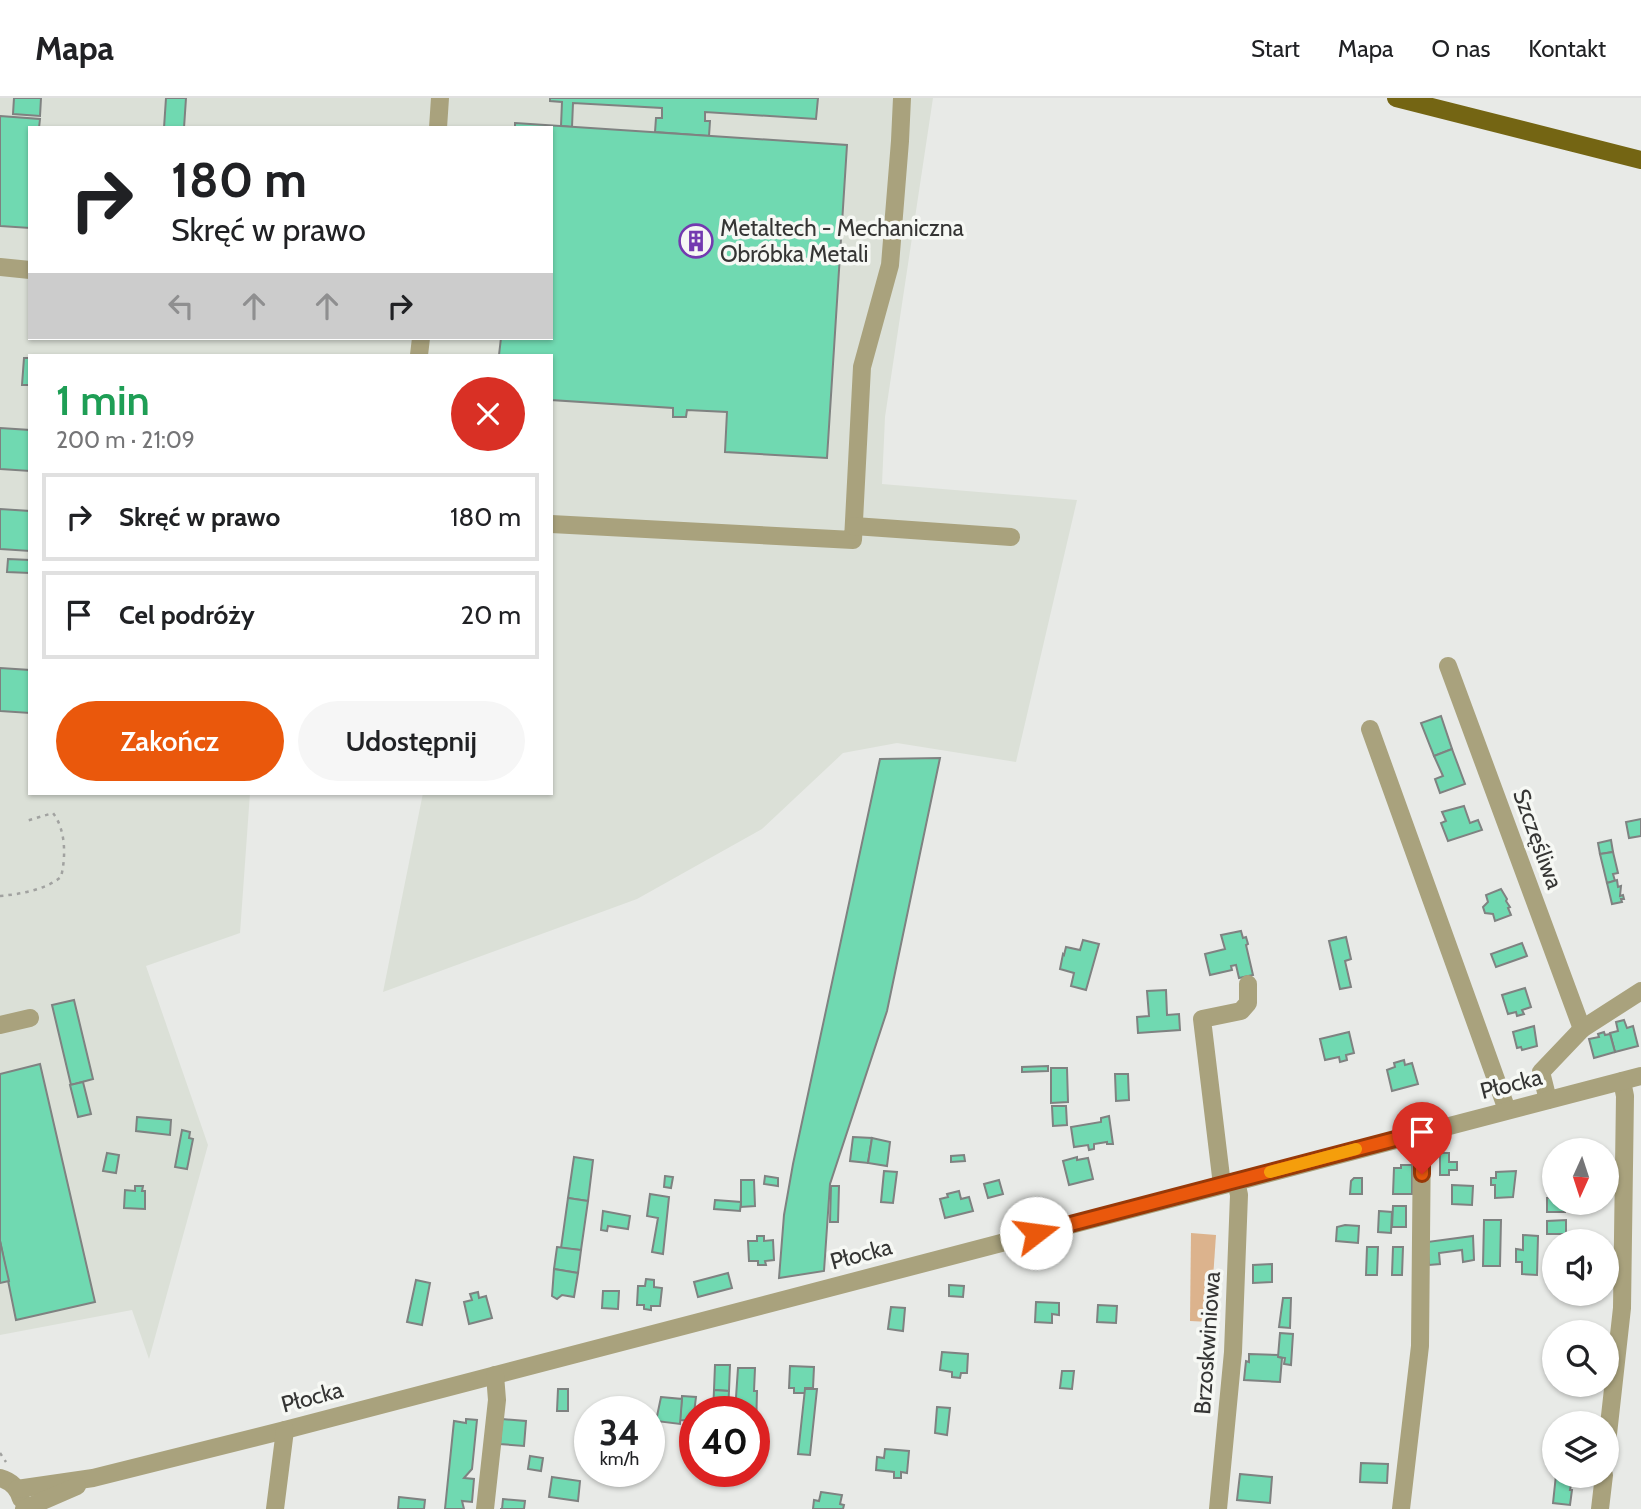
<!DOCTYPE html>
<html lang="pl">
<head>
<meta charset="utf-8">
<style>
  body { margin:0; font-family:Cabin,sans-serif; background:#f6f6f6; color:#202124; height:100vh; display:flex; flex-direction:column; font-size:26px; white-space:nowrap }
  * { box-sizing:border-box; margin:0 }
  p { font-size:23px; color:#757577 }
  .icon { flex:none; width:38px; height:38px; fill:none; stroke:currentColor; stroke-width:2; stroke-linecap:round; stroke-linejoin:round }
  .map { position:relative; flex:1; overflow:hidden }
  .side { position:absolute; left:28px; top:256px; width:525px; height:441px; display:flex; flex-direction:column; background:#fff; border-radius:0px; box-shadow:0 2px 5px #0004 }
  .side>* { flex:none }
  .banner { position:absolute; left:28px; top:28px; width:525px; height:214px; border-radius:0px; box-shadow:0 2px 5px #0004; background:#fff; color:#202124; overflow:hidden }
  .needle { width:46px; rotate:183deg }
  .controls { position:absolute; left:1542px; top:1040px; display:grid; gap:14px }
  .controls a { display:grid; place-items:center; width:77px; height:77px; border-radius:50%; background:#fff; box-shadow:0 2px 5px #0004; font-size:35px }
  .speed { position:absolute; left:574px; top:1298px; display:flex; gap:14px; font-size:35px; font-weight:700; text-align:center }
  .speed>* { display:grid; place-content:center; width:91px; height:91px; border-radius:50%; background:#fff; box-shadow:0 2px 5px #0004; line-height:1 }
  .speed small { font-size:18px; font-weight:400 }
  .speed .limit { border:10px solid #d22; background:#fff; color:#111 }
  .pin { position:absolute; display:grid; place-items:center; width:60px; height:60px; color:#fff; margin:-72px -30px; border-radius:50% 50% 50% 0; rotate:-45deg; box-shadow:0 0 7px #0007 }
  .pin .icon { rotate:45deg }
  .me { position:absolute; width:77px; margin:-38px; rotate:75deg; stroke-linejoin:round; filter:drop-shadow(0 0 5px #0008) }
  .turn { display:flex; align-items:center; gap:24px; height:147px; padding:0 28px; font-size:32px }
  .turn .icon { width:91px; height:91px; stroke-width:2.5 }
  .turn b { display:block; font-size:49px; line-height:60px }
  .lanes { display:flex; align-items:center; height:66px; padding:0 28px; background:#0003; justify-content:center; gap:35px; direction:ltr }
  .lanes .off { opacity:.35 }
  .round { display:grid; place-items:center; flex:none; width:74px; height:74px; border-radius:37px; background:#f6f6f6 }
  .summary { display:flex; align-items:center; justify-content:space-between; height:119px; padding:0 28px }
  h1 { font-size:42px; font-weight:600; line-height:52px; color:#1e9e55 }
  .cta { display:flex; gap:14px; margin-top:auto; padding:14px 28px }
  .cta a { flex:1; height:80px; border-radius:42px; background:#ea580c; color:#fff; font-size:28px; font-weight:600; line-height:80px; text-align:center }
  .cta a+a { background:#f6f6f6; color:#202124 }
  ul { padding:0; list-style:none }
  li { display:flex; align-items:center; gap:21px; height:88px; margin:0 14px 10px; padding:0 14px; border:4px solid #e0e0e0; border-radius:0px }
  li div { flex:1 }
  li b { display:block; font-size:26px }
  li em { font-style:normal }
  header { display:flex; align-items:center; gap:42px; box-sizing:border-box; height:98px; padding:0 35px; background:#fff; border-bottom:2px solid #e0e0e0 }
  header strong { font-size:33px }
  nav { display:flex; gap:38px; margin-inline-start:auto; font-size:24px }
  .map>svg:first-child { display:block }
  .built { fill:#dbe0d7; fill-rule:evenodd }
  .green { fill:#dcb38d }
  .building { fill:#70d9b1; stroke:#7f8281; stroke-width:2 }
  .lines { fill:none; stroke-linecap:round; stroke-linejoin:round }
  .path { stroke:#a1a2a0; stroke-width:2.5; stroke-dasharray:3.5 5; stroke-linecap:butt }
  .minor { stroke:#a9a27d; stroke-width:18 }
  .major { stroke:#746513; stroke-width:18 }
  .route-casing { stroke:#983908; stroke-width:18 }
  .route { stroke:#ea580c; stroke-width:12 }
  .slow { stroke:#f59e0b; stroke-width:12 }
  .labels { text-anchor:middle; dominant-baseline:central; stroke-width:7; stroke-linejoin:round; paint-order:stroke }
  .poi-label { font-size:23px; fill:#353534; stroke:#f6f8f4; text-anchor:start }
  .street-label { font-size:23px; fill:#353534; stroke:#f6f8f4 }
</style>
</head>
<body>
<header>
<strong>Mapa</strong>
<nav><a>Start</a><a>Mapa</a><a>O nas</a><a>Kontakt</a></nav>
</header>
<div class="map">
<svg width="1641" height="1411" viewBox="0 0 1641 1411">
  <rect width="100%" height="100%" fill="#e8eae7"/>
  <path class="built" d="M 0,0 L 933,0 L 885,319 L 882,386 L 1077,402 L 1016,664 L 897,645 L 843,655 L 762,731 L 637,801 L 383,894 L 423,695 L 551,695 L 551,257 L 30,257 L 30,695 L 250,695 L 240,835 L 146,868 L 208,1047 L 149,1261 L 132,1212 L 0,1237 ZM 30,30 L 551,30 L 551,240 L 30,240 Z"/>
  <polygon class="green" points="1191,1135 1216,1137 1210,1224 1190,1223"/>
  <g class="building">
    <polygon points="14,0 41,0 40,18 13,16"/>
    <polygon points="166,0 186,0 184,30 164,30"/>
    <polygon points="550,0 818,0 816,21 705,14 705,23 710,23 709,38 655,34 656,20 662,20 662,10 573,5 572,29 561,28 562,4 550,3"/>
    <polygon points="0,18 40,21 39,30 30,30 30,130 0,128"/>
    <polygon points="515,25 847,47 827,360 725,354 727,314 687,312 686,319 673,319 673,310 551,302 551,257 499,257 501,240 551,240 551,30 515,30"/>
    <polygon points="24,260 30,260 30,287 22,287"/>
    <polygon points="0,330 30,332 30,373 0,371"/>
    <polygon points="0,411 30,413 30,453 0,451"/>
    <polygon points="8,461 30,462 30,475 7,474"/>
    <polygon points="0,570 30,572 30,615 0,613"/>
    <polygon points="1441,618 1452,651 1434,658 1421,625"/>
    <polygon points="1452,651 1465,686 1440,695 1435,681 1443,678 1434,658"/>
    <polygon points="940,660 887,913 830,1086 824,1173 779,1180 784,1117 793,1066 880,661"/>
    <polygon points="1464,708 1470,725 1478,722 1482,732 1448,743 1441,725 1446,723 1442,714"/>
    <polygon points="1641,721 1641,738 1629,740 1626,724"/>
    <polygon points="1611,742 1613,754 1600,756 1598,745"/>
    <polygon points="1613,754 1618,775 1613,776 1615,783 1607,785 1600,756"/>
    <polygon points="1617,782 1618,789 1621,788 1620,798 1623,797 1624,801 1621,801 1622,804 1612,806 1607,785"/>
    <polygon points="1501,791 1507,801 1506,803 1510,809 1508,810 1511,817 1495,823 1493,816 1485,815 1483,809 1488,804 1486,797"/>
    <polygon points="1241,833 1243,840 1246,839 1248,846 1246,847 1253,877 1239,880 1236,867 1231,868 1232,872 1210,877 1205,856 1225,851 1221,837"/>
    <polygon points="1346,839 1351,861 1345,863 1351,889 1340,891 1329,843"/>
    <polygon points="1083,842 1099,846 1086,892 1071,888 1074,875 1060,871 1063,856 1064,857 1066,849 1080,852"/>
    <polygon points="1522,845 1527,858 1496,869 1491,856"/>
    <polygon points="1525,890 1531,909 1522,912 1524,916 1517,918 1516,914 1508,916 1502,897"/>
    <polygon points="1166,892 1167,917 1179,916 1180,932 1138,935 1137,919 1149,918 1147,893"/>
    <polygon points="74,902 93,981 71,987 52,907"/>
    <polygon points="1624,922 1627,930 1633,928 1638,948 1615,954 1610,935 1618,933 1616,924"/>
    <polygon points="1534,928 1537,948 1522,952 1521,949 1517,950 1513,934"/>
    <polygon points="1349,934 1354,955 1346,957 1347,962 1340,964 1339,959 1325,962 1320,941"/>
    <polygon points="1604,934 1605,937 1610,936 1615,954 1594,960 1589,941 1599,939 1598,936"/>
    <polygon points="1404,962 1405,967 1412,965 1418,986 1392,993 1387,972 1395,969 1394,965"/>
    <polygon points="40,966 95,1204 16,1222 0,1143 0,976"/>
    <polygon points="1048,968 1048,973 1022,974 1022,969"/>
    <polygon points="1051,970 1067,970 1068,1004 1051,1005"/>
    <polygon points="1115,976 1128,976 1129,1002 1116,1003"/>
    <polygon points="83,984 91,1016 78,1019 70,987"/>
    <polygon points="1052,1008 1066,1008 1067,1027 1053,1028"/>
    <polygon points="1109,1018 1113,1046 1107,1046 1107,1044 1094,1046 1094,1051 1089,1052 1088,1047 1074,1049 1071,1029 1101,1024 1101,1020"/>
    <polygon points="137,1019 171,1022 170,1037 136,1033"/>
    <polygon points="182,1032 190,1034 189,1040 193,1041 187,1071 175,1069"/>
    <polygon points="853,1039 872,1040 868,1065 850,1063"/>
    <polygon points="872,1040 890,1044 887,1068 868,1065"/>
    <polygon points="107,1055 119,1057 116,1075 103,1073"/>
    <polygon points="1440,1055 1449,1055 1449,1064 1457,1064 1457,1072 1449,1072 1449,1077 1440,1077"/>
    <polygon points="964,1057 965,1063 951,1064 951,1058"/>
    <polygon points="574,1059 593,1062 588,1103 568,1100"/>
    <polygon points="1077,1059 1077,1062 1088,1060 1093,1081 1069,1087 1063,1063"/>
    <polygon points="1401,1067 1412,1067 1412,1096 1393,1096 1394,1070 1401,1070"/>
    <polygon points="1546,1068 1554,1068 1554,1093 1547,1093"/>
    <polygon points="884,1073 897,1074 893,1105 881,1104"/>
    <polygon points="1516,1073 1513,1099 1495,1100 1495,1087 1491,1087 1491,1080 1496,1080 1496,1074"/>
    <polygon points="665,1078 673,1079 671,1090 664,1089"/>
    <polygon points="765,1078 778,1080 778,1088 764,1086"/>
    <polygon points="1354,1080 1362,1080 1362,1096 1350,1096 1351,1083"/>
    <polygon points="741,1082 754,1082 755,1108 741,1109"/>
    <polygon points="999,1082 1003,1096 988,1100 984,1086"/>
    <polygon points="1452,1087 1473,1088 1472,1107 1452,1106"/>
    <polygon points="135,1088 143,1088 142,1093 145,1093 145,1111 124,1110 125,1092 135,1093"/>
    <polygon points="831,1088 839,1088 838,1124 830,1124"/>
    <polygon points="959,1093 961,1101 969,1099 973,1113 945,1120 940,1101 948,1099 947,1096"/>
    <polygon points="650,1096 669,1099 663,1156 652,1154 658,1120 647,1118"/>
    <polygon points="568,1100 588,1103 581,1152 561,1150"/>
    <polygon points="1547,1100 1554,1100 1554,1104 1565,1104 1565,1114 1547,1114"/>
    <polygon points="715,1102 741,1104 740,1113 714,1111"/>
    <rect x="1566" y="1104" width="9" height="9"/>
    <polygon points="1393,1108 1406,1108 1406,1129 1392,1129"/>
    <polygon points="603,1113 630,1118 628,1131 608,1128 607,1133 601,1132"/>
    <polygon points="1379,1113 1392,1114 1391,1135 1378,1134"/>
    <polygon points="1484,1122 1501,1122 1500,1168 1483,1168"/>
    <polygon points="1566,1122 1566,1136 1547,1136 1547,1123"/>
    <polygon points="1345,1127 1359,1128 1358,1145 1336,1143 1337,1129"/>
    <polygon points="1523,1137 1538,1138 1537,1177 1522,1176 1522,1164 1516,1164 1516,1151 1523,1152"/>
    <polygon points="757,1138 764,1138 764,1143 773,1142 774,1162 765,1163 766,1167 758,1167 758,1163 749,1163 748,1143 757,1143"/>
    <polygon points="1473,1138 1474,1162 1463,1164 1462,1152 1439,1155 1440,1166 1429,1167 1427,1144"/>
    <polygon points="0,1143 9,1183 0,1185"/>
    <polygon points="557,1149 581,1152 578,1175 554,1171"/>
    <polygon points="1367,1149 1378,1149 1377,1177 1366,1177"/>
    <polygon points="1393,1149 1403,1149 1402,1177 1392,1177"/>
    <polygon points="1272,1166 1272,1184 1253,1185 1253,1167"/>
    <polygon points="554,1171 578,1175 574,1199 562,1197 557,1201 552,1198"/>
    <polygon points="728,1175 732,1190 698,1199 694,1184"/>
    <polygon points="646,1181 654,1182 654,1189 662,1190 660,1208 651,1208 651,1212 644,1211 644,1207 637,1207 638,1188 645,1188"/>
    <polygon points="416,1182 430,1185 422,1227 407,1224"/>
    <polygon points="949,1187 964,1188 963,1199 949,1198"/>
    <polygon points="603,1193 619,1193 618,1211 602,1210"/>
    <polygon points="478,1194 479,1200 486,1198 492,1220 469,1226 464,1204 472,1202 470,1196"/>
    <polygon points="1283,1200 1291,1200 1290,1230 1279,1229"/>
    <polygon points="1036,1204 1059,1205 1059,1217 1052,1216 1052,1225 1035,1224"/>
    <polygon points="1098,1207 1117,1208 1116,1225 1097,1224"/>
    <polygon points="891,1209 905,1210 903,1233 888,1231"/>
    <polygon points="1280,1235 1293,1236 1291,1267 1284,1266 1285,1260 1278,1259"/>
    <polygon points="942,1254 968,1256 967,1275 961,1275 960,1280 952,1279 952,1274 940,1272"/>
    <polygon points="1249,1256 1278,1257 1278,1259 1282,1260 1280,1284 1244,1282 1246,1263 1249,1264"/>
    <polygon points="715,1267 730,1267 729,1293 714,1292"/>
    <polygon points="790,1268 814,1269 813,1290 805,1290 805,1295 794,1295 794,1290 789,1290"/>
    <polygon points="738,1270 755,1270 754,1293 757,1293 756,1333 754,1314 735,1314"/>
    <polygon points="1062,1273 1074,1273 1072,1291 1060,1290"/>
    <polygon points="558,1291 568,1291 568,1313 557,1313"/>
    <polygon points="805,1291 817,1291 810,1357 798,1356"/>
    <polygon points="714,1292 729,1293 728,1314 713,1314"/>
    <polygon points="682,1298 696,1299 693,1323 680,1322"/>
    <polygon points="661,1299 682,1301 680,1326 656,1323"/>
    <polygon points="937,1309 950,1310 947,1337 935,1335"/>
    <polygon points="466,1321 477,1322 472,1371 464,1380 474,1381 472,1404 462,1403 464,1411 445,1411 454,1323 466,1325"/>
    <polygon points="502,1321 526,1323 524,1348 500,1346"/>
    <polygon points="885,1351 909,1353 907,1375 901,1374 901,1380 894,1380 894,1374 876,1372 877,1359 884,1360"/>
    <polygon points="530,1358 543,1360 541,1373 528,1371"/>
    <polygon points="1361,1365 1388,1366 1387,1385 1360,1384"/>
    <polygon points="1240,1376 1272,1379 1270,1405 1237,1402"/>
    <polygon points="1556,1377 1573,1377 1570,1392 1572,1392 1570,1407 1553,1405"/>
    <polygon points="552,1379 580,1383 578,1403 549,1399"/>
    <polygon points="821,1394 842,1397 840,1406 844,1407 843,1411 813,1411 814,1402 819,1403"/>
    <polygon points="399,1399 425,1402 424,1411 398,1411"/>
    <polygon points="503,1401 525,1403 524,1411 500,1411 502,1411"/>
  </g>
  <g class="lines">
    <g class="path">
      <path d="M 0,798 C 21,796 45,792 61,779 C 66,759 66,732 53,715 L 26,723"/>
      <polyline points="0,1355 6,1364"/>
    </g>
    <g class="minor">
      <polyline points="438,30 440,0"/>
      <polyline points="0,169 30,172"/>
      <polyline points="419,257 421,240"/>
      <polyline points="551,426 853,442 862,269 890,167 900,43 902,0"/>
      <polyline points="854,428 1011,439"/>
      <polyline points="1448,568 1582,931"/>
      <polyline points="1370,631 1507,1012"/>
      <polyline points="0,927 30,920"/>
      <polyline points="1548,1002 1541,974 1582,931 1641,893"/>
      <polyline points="1222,1087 1202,921 1241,913 1248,905 1248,886"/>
      <polyline points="1606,1354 1622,1210 1625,998 1622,983"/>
      <path d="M 0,1380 C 11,1383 18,1390 21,1401"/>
      <polyline points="17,1391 93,1380 285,1332 1641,978"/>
      <polyline points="24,1411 77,1388"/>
      <polyline points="275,1411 285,1332"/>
      <polyline points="485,1411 497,1302 495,1277"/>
      <polyline points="1218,1411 1233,1254 1239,1097 1236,1083"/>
      <polyline points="1401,1411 1420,1248 1422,1034"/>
      <polyline points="1600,1411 1604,1377"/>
    </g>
    <polyline class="major" points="1396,0 1641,62"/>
  </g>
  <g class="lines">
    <defs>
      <polyline id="route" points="1036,1135 1422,1034 1422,1076"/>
    </defs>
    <use href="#route" class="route-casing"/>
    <use href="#route" class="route"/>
    <polyline class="slow" points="1270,1074 1356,1051"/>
  </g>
  <defs>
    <symbol id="building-ring" viewBox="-11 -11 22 22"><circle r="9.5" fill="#f6f8f4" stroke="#733ab0" stroke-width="1.5"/><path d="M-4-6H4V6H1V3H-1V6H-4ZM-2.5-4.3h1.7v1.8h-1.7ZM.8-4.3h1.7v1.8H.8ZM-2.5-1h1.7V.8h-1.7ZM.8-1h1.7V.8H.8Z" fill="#733ab0"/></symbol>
  </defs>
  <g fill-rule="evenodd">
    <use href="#building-ring" x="677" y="124" width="38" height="38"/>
  </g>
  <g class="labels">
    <g class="poi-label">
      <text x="720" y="130">Metaltech - Mechaniczna<tspan x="720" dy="26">Obróbka Metali</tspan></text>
    </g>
    <g class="street-label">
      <text transform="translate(1538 741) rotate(70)">Szczęśliwa</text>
      <text transform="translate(1511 986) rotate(-14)">Płocka</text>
      <text transform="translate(861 1156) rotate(-15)">Płocka</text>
      <text transform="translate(1207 1245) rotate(-86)">Brzoskwiniowa</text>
      <text transform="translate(312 1299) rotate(-15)">Płocka</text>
    </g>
  </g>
</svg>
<div class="controls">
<a><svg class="needle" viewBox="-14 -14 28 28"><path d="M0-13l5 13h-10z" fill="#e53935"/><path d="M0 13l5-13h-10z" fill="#757577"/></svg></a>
<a><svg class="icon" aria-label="sound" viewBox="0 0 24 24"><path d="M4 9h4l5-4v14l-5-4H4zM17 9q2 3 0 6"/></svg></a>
<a><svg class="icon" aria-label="search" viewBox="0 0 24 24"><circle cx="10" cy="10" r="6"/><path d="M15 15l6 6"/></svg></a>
<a><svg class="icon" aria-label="layers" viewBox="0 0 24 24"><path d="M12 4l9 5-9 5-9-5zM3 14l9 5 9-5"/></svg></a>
</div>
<div class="speed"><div>34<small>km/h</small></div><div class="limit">40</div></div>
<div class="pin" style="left:1422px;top:1076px;background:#d93025"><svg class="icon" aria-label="arrive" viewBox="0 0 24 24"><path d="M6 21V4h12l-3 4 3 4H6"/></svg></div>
<svg class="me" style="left:1036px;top:1135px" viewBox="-20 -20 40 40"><circle r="19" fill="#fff"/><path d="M0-13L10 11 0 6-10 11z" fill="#ea580c"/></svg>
<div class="banner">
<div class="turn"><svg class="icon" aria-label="right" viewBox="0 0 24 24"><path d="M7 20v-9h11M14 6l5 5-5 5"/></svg><div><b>180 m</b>Skręć w prawo</div></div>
<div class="lanes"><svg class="icon off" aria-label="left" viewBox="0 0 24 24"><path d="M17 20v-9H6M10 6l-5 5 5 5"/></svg><svg class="icon off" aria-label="ahead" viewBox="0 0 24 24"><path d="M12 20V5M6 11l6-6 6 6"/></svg><svg class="icon off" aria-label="ahead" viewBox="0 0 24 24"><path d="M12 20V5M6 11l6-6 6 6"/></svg><svg class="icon" aria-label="right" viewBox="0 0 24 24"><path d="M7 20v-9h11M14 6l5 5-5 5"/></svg></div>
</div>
<section class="side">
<div class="summary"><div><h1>1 min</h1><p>200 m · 21:09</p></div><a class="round" style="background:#d93025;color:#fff"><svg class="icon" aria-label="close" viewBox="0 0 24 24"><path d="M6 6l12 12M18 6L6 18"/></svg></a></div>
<ul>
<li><svg class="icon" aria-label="right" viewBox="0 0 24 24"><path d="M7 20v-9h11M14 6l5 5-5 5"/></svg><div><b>Skręć w prawo</b></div><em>180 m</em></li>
<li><svg class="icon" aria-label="arrive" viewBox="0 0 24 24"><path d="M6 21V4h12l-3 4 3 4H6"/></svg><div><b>Cel podróży</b></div><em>20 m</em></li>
</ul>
<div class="cta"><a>Zakończ</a><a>Udostępnij</a></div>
</section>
</div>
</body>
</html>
